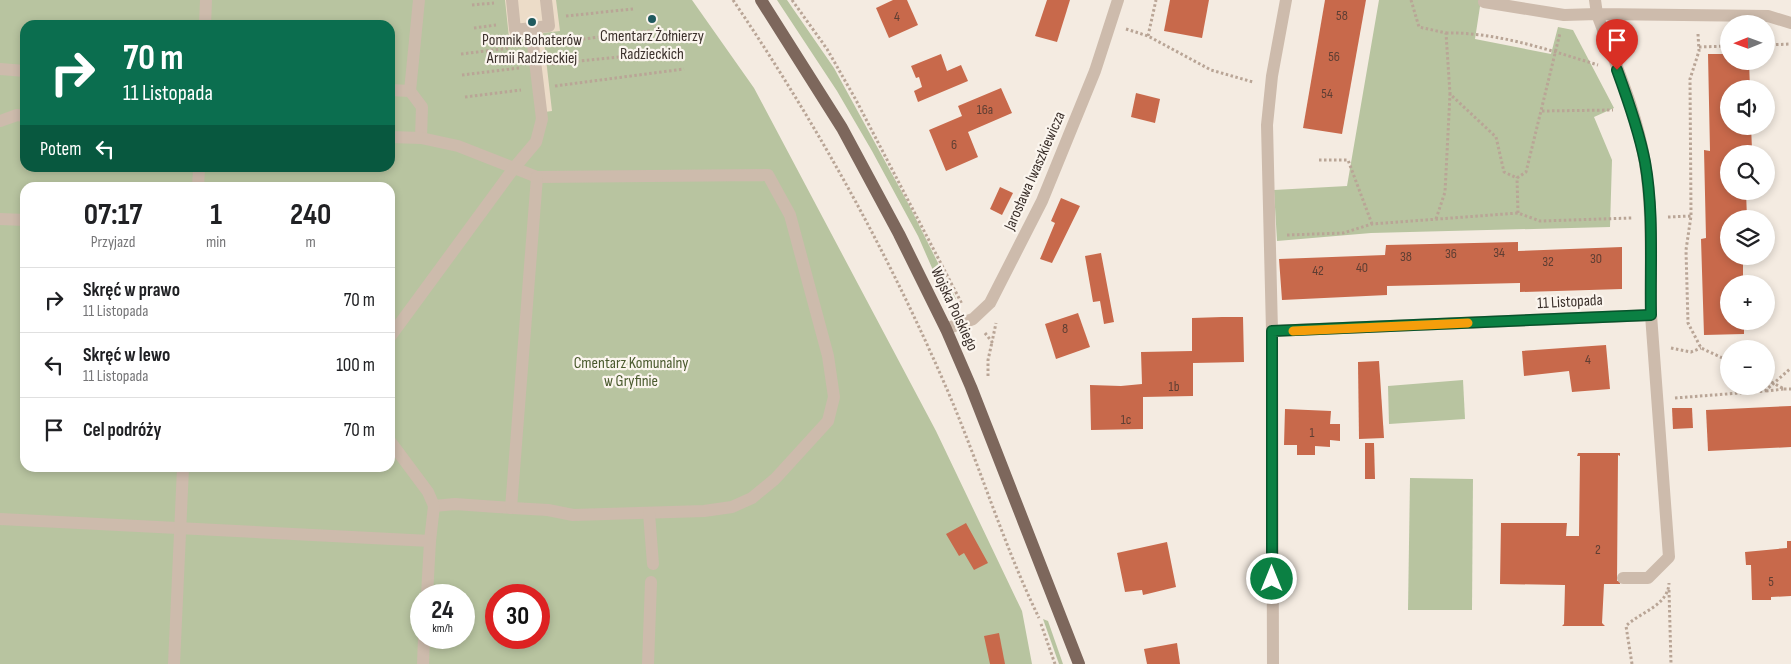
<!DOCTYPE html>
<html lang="pl">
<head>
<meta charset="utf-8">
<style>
  body { margin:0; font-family:"Sofia Sans Condensed",sans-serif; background:#f6f6f6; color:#202124; height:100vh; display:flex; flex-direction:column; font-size:19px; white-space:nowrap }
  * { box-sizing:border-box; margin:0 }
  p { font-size:16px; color:#757577 }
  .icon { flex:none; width:28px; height:28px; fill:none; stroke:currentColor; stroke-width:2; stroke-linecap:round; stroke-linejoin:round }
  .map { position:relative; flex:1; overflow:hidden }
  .panel { position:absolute; left:20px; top:182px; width:375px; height:290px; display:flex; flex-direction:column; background:#fff; border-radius:15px; box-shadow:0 2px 8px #0003 }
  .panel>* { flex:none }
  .hud { position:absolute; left:20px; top:20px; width:375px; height:152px; border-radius:15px; box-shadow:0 2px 8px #0003; background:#0b6e4f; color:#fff; overflow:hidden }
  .needle { width:32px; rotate:269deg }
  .tools { position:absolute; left:1720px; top:15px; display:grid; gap:10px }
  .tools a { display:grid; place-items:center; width:55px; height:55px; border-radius:50%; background:#fff; box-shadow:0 2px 8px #0003; font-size:25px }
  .speed { position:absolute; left:410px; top:584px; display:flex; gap:10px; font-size:25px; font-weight:700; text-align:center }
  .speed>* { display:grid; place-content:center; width:65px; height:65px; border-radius:50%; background:#fff; box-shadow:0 2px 8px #0003; line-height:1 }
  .speed small { font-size:12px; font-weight:400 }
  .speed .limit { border:8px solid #d22; background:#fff; color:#111 }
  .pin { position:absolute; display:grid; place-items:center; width:42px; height:42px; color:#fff; margin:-51px -21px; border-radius:50% 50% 50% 0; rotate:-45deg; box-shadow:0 0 5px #0007 }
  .pin .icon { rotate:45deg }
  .me { position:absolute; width:55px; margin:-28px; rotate:0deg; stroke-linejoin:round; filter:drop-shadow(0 0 4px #0008) }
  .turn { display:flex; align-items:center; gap:18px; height:105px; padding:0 20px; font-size:22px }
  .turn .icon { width:65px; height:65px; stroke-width:2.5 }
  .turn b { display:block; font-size:35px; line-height:42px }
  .then { display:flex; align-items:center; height:48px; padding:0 20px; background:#0003; gap:10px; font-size:19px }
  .eta { display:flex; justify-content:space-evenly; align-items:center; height:85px; text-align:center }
  .eta b { font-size:30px; font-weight:700; line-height:35px }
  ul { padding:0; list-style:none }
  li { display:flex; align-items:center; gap:15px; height:65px; padding:0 20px; border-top:1px solid #e0e0e0 }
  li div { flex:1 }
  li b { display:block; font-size:19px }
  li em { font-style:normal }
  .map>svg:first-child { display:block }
  .green { fill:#b8c4a0; fill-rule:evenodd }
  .plaza { fill:#ecdcc8 }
  .building { fill:#c8694b }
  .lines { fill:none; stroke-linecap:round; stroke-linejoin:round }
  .path { stroke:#b9a596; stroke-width:3; stroke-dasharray:2.5 2.5; stroke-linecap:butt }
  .minor { stroke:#cdbbac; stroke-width:12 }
  .major { stroke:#7d675c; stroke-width:12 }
  .route-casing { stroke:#07532c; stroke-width:12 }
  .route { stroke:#0b8043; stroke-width:9 }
  .slow { stroke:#f59e0b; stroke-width:9 }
  .poi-dot { fill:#1f5a5e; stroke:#fbf5ee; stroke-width:2 }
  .labels { text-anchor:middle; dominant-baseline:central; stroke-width:4.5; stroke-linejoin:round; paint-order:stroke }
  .number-label { font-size:14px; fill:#5e3e33 }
  .poi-label { font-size:16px; fill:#3b302b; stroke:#fbf5ee }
  .street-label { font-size:16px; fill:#3b302b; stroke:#fbf5ee }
  .park-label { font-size:16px; fill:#4a5a2e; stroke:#fbf5ee }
</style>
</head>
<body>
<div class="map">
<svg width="1791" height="664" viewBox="0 0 1791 664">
  <rect width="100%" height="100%" fill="#f4ebe1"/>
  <g class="green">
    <path d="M 0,0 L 692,0 L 754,88 L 936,431 L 1022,611 L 1032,664 L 0,664 ZM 25,25 L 390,25 L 390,168 L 25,168 ZM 25,188 L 390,188 L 390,468 L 25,468 ZM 421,595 L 464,595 L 464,638 L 421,638 ZM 496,595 L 539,595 L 539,638 L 496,638 Z"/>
    <polygon points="777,0 787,0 834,68 909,205 956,299 943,293 918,236 872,151 837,91"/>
    <polygon points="1379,0 1481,0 1475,39 1551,54 1558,27 1573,30 1614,108 1594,117 1612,160 1610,227 1371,233 1277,241 1274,190 1347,186"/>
    <polygon points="1463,380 1465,419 1389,424 1388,386"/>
    <polygon points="1410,478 1473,479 1472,610 1408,610"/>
    <polygon points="1043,619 1048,621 1063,664 1059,664"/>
  </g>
  <polygon class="plaza" points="505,0 556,0 560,31 543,33 552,111 537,113 527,36 509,38"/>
  <g class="building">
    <polygon points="893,0 907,0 918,25 889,38 876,8"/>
    <polygon points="1047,0 1070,0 1057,42 1035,36"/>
    <polygon points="1170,0 1209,0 1202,38 1164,31"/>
    <polygon points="1325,0 1366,0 1342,134 1303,128"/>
    <polygon points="941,54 947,71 961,65 968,81 918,102 914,91 922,87 919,77 916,78 911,66"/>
    <polygon points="1708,54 1729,54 1729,61 1749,61 1750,89 1729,89 1729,126 1751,126 1752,149 1745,149 1745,154 1729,154 1729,191 1746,191 1747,219 1729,219 1729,256 1743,256 1743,284 1729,284 1729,321 1744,321 1744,334 1704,335 1701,239 1706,238 1704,150 1710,151"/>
    <polygon points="1001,88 1012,113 968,132 978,157 946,171 929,130 962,116 958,106"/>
    <polygon points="1136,93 1160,99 1155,123 1131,117"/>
    <polygon points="1000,187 1013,193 1002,215 990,209"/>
    <polygon points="1061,198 1080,206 1052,263 1040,259 1055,223 1051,221"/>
    <polygon points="1518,242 1518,251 1622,247 1622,289 1520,292 1520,283 1387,286 1387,295 1282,300 1279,259 1385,255 1386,245"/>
    <polygon points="1101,253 1114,322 1104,324 1100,301 1093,302 1085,256"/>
    <polygon points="1078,313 1090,347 1056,359 1045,324"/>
    <polygon points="1222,317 1243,317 1244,362 1193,363 1193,396 1143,397 1143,429 1091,430 1090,385 1121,386 1142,384 1141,352 1192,351 1192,318"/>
    <polygon points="1606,345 1610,389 1572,392 1569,371 1524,376 1522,351"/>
    <polygon points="1379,361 1384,438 1359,439 1358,362"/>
    <polygon points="1791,406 1791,447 1708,451 1706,410"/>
    <polygon points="1672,408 1692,408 1693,428 1673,429"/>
    <polygon points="1285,409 1331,411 1330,424 1340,424 1340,441 1330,440 1330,447 1315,446 1315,455 1297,455 1297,445 1284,445"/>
    <polygon points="1365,443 1374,443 1375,479 1365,479"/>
    <polygon points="1578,453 1620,453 1620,456 1618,455 1617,581 1620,581 1620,584 1604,584 1602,623 1605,626 1562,626 1564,624 1565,585 1500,584 1501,523 1567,523 1566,536 1579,536 1580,456 1577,456"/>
    <polygon points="966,523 988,563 974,570 964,553 959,556 946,534"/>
    <polygon points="1787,541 1791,541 1791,596 1771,597 1771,600 1752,600 1751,565 1746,565 1745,552 1787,548"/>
    <polygon points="1167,542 1176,587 1143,595 1142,590 1125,592 1117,553"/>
    <polygon points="999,633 1005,664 990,664 984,636"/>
    <polygon points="1177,643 1180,664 1147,664 1144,649"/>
  </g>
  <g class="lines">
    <g class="path">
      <path d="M 733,0 C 816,123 887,251 946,387 C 979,463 1003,544 1039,618"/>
      <polyline points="792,0 827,49 856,100 962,304"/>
      <polyline points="1411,0 1419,27 1446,33 1450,94 1496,137 1504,172 1517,178"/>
      <polyline points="472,5 494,3"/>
      <polyline points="566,16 633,9"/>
      <polyline points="474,28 496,25"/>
      <polyline points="1126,29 1148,36 1211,70 1253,82"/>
      <path d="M 1446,33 C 1497,32 1549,50 1598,65"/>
      <polyline points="1698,34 1699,51 1690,79 1691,216 1686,250 1688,323 1701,348 1729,361"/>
      <polyline points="1148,36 1156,0"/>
      <polyline points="558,42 650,31"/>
      <polyline points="1766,45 1791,44"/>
      <polyline points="1699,47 1729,46"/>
      <polyline points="461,54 510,48"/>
      <polyline points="552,64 666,52"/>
      <polyline points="462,75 519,68"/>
      <polyline points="555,86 684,69"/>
      <polyline points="465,97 521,90"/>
      <polyline points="1542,111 1613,110"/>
      <polyline points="1319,160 1348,160 1372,224"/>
      <polyline points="1518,213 1517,178 1526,172 1560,33"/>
      <polyline points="1668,217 1691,216"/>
      <polyline points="1436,219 1445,192 1450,94"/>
      <polyline points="1287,235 1343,233 1372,224 1518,213 1540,221 1632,218"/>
      <polyline points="985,333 992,342 996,323"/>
      <polyline points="1671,348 1691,352 1701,348"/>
      <polyline points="988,376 988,360 992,342"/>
      <polyline points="1784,389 1791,389"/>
      <polyline points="1766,391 1784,389 1766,379"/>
      <polyline points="1675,398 1765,391 1791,368"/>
      <polyline points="1669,590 1671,664"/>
      <polyline points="1041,624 1055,664"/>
      <path d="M 1632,664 L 1626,626 C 1640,612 1668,606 1669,583"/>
    </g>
    <g class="minor">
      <polyline points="419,0 410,91 422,107 421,138"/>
      <polyline points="512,0 515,30 549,26 546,0"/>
      <polyline points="1595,0 1597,14 1768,16 1791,23"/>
      <polyline points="205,25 206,0"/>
      <polyline points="0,69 25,71"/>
      <polyline points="390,90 410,91"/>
      <polyline points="0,121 17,115 25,116"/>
      <polyline points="390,137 421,138 458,146 537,177 768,175 790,215 828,356 834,397 828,421 775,479 752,498 732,507 704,511 573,515 548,510 497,507 455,504 434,506"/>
      <polyline points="198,188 199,168"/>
      <polyline points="0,219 25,220"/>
      <polyline points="946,329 973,319 990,303 1042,201 1095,71 1118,0"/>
      <path d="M 1272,331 L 1651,315 C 1650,265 1653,213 1645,163 C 1637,112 1615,63 1597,14 L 1564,15 L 1484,2"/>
      <polyline points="390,337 514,168 536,142 542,119 531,28"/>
      <polyline points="390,441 428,492 434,506 430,541"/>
      <polyline points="511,508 537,177"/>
      <polyline points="649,513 653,564"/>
      <polyline points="0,519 430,541 427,595"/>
      <polyline points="1623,578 1648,578 1669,557 1651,315"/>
      <polyline points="174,664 183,468"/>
      <polyline points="423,664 424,638"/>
      <polyline points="648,664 651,582"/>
      <polyline points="1273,664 1272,331 1267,125 1272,76 1286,0"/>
    </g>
    <polyline class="major" points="761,0 842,128 899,234 946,329 971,387 1079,664"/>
  </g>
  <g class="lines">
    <defs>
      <path id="route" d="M 1272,579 L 1272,331 L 1651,315 C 1650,265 1654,212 1645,162 C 1639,131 1628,100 1617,70"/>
    </defs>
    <use href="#route" class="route-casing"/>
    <use href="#route" class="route"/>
    <polyline class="slow" points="1293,331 1468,323"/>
  </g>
  <g class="poi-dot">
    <circle cx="652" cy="19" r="5"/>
    <circle cx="532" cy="22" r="5"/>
  </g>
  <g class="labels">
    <g class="number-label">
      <text x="1342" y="15">58</text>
      <text x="897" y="16">4</text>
      <text x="1334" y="56">56</text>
      <text x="1327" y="93">54</text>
      <text x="985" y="109">16a</text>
      <text x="954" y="144">6</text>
      <text x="1499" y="252">34</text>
      <text x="1451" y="253">36</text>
      <text x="1406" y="256">38</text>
      <text x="1596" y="258">30</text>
      <text x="1548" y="261">32</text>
      <text x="1362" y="267">40</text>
      <text x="1318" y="270">42</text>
      <text x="1065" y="328">8</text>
      <text x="1588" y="359">4</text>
      <text x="1174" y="386">1b</text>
      <text x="1126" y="419">1c</text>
      <text x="1312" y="432">1</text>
      <text x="1598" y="549">2</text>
      <text x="1771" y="581">5</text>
    </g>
    <g class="poi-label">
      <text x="652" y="36">Cmentarz Żołnierzy<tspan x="652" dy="18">Radzieckich</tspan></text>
      <text x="532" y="40">Pomnik Bohaterów<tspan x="532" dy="18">Armii Radzieckiej</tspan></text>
    </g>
    <g class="street-label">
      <text transform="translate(1035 171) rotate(-66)">Jarosława Iwaszkiewicza</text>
      <text transform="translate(1570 302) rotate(-3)">11 Listopada</text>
      <text transform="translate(954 309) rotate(65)">Wojska Polskiego</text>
    </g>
    <g class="park-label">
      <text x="631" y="363">Cmentarz Komunalny<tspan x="631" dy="18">w Gryfinie</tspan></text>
    </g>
  </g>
</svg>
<div class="tools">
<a><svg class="needle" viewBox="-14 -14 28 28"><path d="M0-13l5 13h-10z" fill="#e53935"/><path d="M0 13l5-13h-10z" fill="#757577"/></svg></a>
<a><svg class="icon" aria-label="sound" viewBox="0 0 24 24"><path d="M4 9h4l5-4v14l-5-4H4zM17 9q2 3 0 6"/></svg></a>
<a><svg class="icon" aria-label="search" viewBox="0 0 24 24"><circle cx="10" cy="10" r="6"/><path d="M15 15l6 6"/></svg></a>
<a><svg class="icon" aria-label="layers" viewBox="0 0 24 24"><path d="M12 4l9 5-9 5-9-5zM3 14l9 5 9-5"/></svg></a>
<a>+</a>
<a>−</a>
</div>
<div class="speed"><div>24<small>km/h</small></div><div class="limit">30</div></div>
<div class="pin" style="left:1617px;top:70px;background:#d93025"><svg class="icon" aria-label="arrive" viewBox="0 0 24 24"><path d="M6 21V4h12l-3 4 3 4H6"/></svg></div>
<svg class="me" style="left:1272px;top:579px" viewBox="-20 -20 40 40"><circle r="17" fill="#0b8043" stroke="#fff" stroke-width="3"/><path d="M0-11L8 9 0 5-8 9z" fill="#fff"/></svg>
<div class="hud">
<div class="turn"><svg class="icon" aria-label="right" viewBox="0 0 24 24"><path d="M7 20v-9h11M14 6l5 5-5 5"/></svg><div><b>70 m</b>11 Listopada</div></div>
<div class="then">Potem<svg class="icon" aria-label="left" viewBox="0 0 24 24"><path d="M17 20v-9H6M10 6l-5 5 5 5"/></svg></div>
</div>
<section class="panel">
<div class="eta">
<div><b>07:17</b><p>Przyjazd</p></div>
<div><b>1</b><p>min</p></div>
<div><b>240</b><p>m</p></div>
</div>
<ul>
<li><svg class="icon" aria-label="right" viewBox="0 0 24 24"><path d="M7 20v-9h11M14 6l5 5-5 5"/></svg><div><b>Skręć w prawo</b><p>11 Listopada</p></div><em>70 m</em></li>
<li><svg class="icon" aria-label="left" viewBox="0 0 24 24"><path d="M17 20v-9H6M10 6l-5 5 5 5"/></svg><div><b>Skręć w lewo</b><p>11 Listopada</p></div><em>100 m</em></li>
<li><svg class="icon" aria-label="arrive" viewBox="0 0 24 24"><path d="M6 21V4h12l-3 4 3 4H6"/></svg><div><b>Cel podróży</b></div><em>70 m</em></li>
</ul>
</section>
</div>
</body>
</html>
